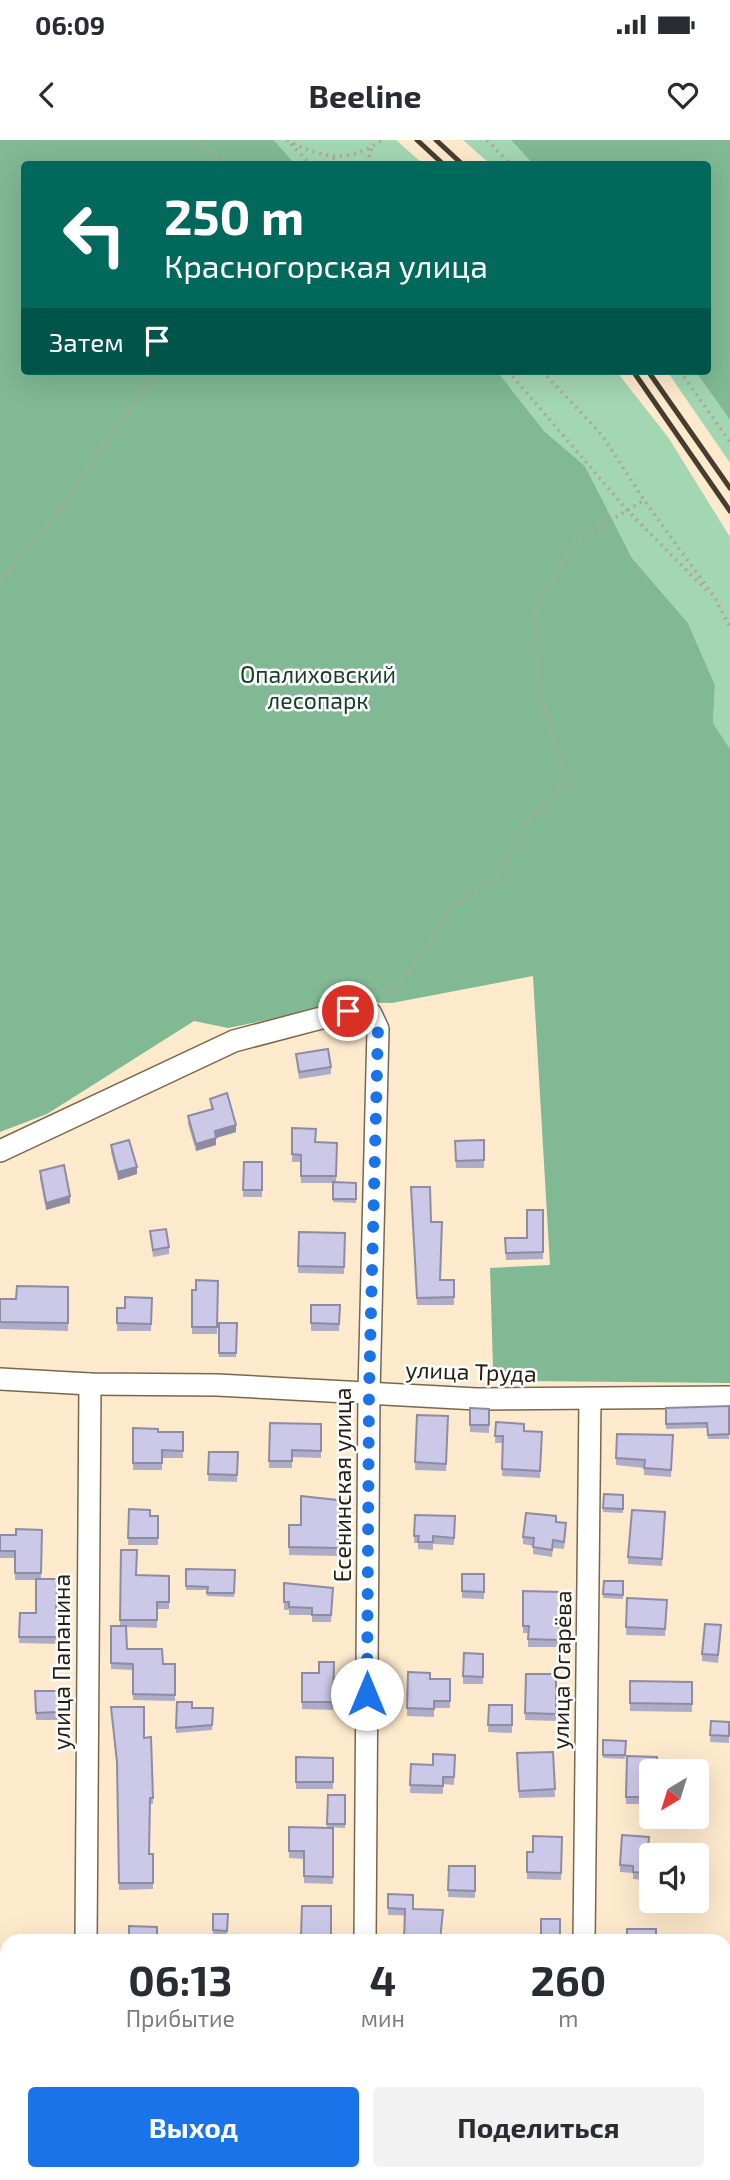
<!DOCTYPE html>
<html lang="ru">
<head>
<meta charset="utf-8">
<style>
  body { margin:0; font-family:"Exo 2",sans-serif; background:#f2f2f3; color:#2b2b33; height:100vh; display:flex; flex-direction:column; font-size:26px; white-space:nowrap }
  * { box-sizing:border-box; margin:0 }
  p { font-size:23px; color:#7c7c81 }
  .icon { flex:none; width:38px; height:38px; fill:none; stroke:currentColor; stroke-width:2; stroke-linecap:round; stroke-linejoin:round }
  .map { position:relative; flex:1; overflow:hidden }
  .details { position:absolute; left:0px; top:1794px; width:732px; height:247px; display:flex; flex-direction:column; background:#fff; border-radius:21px 21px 0 0; box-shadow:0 7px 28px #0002 }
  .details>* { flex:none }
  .top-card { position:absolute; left:21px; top:21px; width:690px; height:214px; border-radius:7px; box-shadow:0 7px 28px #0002; background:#00695c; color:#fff; overflow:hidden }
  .needle { width:46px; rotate:218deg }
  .tools { position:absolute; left:639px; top:1619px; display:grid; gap:14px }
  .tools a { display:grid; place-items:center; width:70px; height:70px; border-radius:7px; background:#fff; box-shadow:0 7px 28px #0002; font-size:35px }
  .pin { position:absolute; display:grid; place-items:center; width:60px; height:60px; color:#fff; margin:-30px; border:4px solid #fff; border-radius:50%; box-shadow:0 2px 7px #0007 }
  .me { position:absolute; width:77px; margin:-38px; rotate:0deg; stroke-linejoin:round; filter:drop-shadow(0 0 5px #0008) }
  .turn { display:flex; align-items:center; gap:24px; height:147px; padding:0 28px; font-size:32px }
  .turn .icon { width:91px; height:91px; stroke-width:2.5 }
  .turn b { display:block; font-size:49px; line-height:60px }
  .then { display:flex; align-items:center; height:66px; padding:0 28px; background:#0003; gap:14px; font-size:26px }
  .eta { display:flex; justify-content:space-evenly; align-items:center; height:119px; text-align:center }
  .eta b { font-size:42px; font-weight:700; line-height:49px }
  .action { display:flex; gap:14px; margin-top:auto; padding:14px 28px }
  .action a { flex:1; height:80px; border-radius:7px; background:#1a73e8; color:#fff; font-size:28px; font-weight:700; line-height:80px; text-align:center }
  .action a+a { background:#f2f2f3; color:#2b2b33 }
  .status { display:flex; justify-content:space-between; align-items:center; height:49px; padding:0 35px; background:#fff; direction:ltr }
  .status svg { height:19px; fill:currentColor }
  header { display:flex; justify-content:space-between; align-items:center; height:91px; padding:0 28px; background:#fff; font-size:32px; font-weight:700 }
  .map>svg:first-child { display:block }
  .green { fill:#a3d6b3 }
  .forest { fill:#80b993 }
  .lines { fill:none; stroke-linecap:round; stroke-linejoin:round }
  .minor-casing { stroke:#79684d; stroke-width:24 }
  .path { stroke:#b4a48d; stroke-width:3.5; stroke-dasharray:2 5; stroke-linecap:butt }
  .minor { stroke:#fff; stroke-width:21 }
  .rail { stroke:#463d30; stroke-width:5 }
  .wall { fill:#afacc8 }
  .shaded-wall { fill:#8e8ca2 }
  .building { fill:#cbc8e8; stroke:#8e8ca2; stroke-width:2 }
  .route { stroke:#1a73e8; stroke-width:12; stroke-dasharray:0 21.6 }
  .labels { text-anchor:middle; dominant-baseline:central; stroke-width:5; stroke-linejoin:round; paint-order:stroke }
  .park-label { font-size:23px; fill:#154027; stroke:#fff }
  .street-label { font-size:23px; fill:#251e13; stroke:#fff }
</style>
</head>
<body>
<div class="status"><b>06:09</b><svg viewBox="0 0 49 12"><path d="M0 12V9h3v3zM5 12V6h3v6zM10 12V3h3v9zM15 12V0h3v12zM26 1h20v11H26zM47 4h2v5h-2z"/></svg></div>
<header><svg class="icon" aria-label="back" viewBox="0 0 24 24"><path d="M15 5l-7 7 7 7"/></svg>Beeline<svg class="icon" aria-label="heart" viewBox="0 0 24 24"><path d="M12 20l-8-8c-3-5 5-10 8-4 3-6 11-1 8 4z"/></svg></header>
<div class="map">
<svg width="730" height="2040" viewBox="0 0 730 2040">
  <rect width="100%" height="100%" fill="#fde9cc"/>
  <g class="green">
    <polygon points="274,0 396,0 423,24 295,24"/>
    <polygon points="463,0 511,0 533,24 490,24"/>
    <polygon points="497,231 616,231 668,297 730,397 730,609 713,583 715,545 688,483 632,418 585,326 544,291"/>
    <polygon points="667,231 695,231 730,280 730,323"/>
  </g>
  <g class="forest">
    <polygon points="0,0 274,0 295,24 24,24 24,231 497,231 544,291 585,326 632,418 688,483 715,545 713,583 730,609 730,1243 526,1241 493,1227 490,1128 550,1125 533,836 392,863 352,862 228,888 194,881 47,974 0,992"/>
    <polygon points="511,0 730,0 730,280 695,231 707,231 707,24 533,24"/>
  </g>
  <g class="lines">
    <defs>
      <g id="minor">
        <polyline points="0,1011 234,901 348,871 371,874 378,889 369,1253 365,1801"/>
        <polyline points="0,1239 90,1244 217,1245 477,1259 730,1257"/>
        <polyline points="86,1801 90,1244"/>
        <polyline points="584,1801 590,1260"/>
        <polyline points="0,1933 7,1933"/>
        <polyline points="724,1946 730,1947"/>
        <polyline points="84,2040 84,2034"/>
        <polyline points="363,2040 363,2034"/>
      </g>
    </defs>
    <use href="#minor" class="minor-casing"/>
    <g class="path">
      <polyline points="192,0 229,24"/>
      <path d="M 287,0 C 320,18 349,24 382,0"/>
      <polyline points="487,0 510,24"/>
      <polyline points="291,4 310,24"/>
      <polyline points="328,24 335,17"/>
      <polyline points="371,24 369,15 373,6"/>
      <polyline points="508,231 627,370 706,450"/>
      <polyline points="542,231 602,295 644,360 715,458 730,487"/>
      <polyline points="680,231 730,302"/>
      <polyline points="0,440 48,386 157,231"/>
      <polyline points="382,862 418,820 455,763 495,740 531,676 566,644 537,544 536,466 574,403 644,360"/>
    </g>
    <use href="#minor" class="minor"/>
    <g class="rail">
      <polyline points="417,0 443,24"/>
      <polyline points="436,0 462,24"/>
      <polyline points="633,231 730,371"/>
      <polyline points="648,231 730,348"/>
    </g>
  </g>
  <g class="wall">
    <polygon points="296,914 331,927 331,934 299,939"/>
    <polygon points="210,959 236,992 216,998 216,1005 196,1011 188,984 188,976 211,969"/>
    <polygon points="292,988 316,1002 337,1003 336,1043 356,1043 356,1063 333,1062 333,1043 301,1043 301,1022 292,1022"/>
    <polygon points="484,1000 484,1028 456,1028 455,1001"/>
    <polygon points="111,1005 137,1034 118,1040 111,1012"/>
    <polygon points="244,1022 262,1022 262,1057 243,1057"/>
    <polygon points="40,1031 70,1063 46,1070 40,1039"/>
    <polygon points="411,1054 431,1082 441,1140 454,1140 454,1165 417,1165"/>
    <polygon points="543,1070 543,1119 506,1120 505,1098 527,1098"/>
    <polygon points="150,1091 169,1107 169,1114 153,1117"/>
    <polygon points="299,1092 345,1093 344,1134 298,1133"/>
    <polygon points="218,1141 217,1194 192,1194 192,1150 196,1150"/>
    <polygon points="68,1147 68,1191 0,1189 0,1159 16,1159"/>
    <polygon points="152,1158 151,1191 117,1191 117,1168 125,1168"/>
    <polygon points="311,1165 340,1165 339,1191 311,1191"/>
    <polygon points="219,1183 237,1183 236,1217 219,1217"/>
    <polygon points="729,1266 729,1299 708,1299 707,1288 666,1289 666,1268"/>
    <polygon points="470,1268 489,1269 489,1293 470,1292"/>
    <polygon points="417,1275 448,1276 446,1331 415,1330"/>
    <polygon points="496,1282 524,1291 542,1292 540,1338 502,1336 503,1303 495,1303"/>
    <polygon points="270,1283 321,1284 321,1318 292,1317 292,1328 269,1328"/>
    <polygon points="133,1288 158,1292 183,1292 183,1318 162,1318 162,1330 133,1330"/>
    <polygon points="673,1302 671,1337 644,1335 644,1328 616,1325 616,1318"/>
    <polygon points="209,1312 238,1312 237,1342 208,1341"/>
    <polygon points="604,1354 623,1355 623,1373 603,1372"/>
    <polygon points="346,1361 346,1393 339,1393 338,1416 289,1415 289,1385 301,1385"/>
    <polygon points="129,1369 150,1376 158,1376 158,1405 128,1405"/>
    <polygon points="415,1375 455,1376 454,1405 433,1404 433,1410 418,1409 418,1403 414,1403"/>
    <polygon points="665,1379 662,1426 628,1424 628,1417"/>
    <polygon points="556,1382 566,1390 564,1409 553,1408 552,1417 533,1414 533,1406 523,1404 523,1397"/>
    <polygon points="42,1390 41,1439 56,1473 63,1473 63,1504 19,1503 20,1473 36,1473 36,1440 15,1440 15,1418 0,1418 0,1395 16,1395"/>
    <polygon points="121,1410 136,1435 169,1436 169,1469 157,1469 157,1488 126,1487 127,1509 163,1524 175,1524 175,1561 133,1560 133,1530 111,1529 111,1486 120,1486"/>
    <polygon points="186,1429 235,1430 234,1457 207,1456 208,1450 186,1450"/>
    <polygon points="462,1434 484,1434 484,1459 462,1458"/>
    <polygon points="604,1441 623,1441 623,1459 603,1458"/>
    <polygon points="284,1443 333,1455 331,1482 312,1482 312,1475 289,1475 289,1470 284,1470"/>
    <polygon points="523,1451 560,1452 559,1507 528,1507 528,1493 523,1493"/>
    <polygon points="627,1458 667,1460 665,1496 626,1495"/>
    <polygon points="721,1493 718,1523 702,1521 702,1514"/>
    <polygon points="483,1514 483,1544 463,1544 463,1536"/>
    <polygon points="334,1522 333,1570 302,1569 302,1533 319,1533"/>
    <polygon points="408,1532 430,1539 450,1539 450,1568 434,1568 434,1577 407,1576"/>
    <polygon points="526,1534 556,1534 556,1581 525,1580"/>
    <polygon points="630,1541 692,1542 692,1572 630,1571"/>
    <polygon points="35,1551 57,1551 58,1580 36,1580"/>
    <polygon points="177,1562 192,1568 213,1568 212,1590 176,1593"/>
    <polygon points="489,1565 512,1565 512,1593 488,1592"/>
    <polygon points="111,1567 144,1598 151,1597 153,1664 150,1664 150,1714 153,1714 153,1749 119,1750 117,1628"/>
    <polygon points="711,1581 729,1582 729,1603 710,1602"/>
    <polygon points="603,1600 626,1601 625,1619 603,1618"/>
    <polygon points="553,1612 555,1657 519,1658 517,1613"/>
    <polygon points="455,1615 454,1645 443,1644 443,1654 410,1653 411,1624 433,1625"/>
    <polygon points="296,1617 333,1618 333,1649 296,1649"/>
    <polygon points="651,1631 651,1664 626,1664 626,1657"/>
    <polygon points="328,1655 345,1655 345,1688 327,1687"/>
    <polygon points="289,1687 333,1688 333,1744 304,1743 304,1719 289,1718"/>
    <polygon points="562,1697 561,1740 527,1739 527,1712 533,1712"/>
    <polygon points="649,1704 646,1740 633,1739 633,1733 620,1732 620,1725"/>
    <polygon points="449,1726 475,1726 475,1758 448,1757"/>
    <polygon points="388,1754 413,1769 443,1776 388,1775"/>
    <polygon points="213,1774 228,1774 227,1798 213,1798"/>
    <rect x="0" y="1963" width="7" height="58"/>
  </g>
  <g class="shaded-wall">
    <polygon points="236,985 236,992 216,998 216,1005 196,1011 196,1004 215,991"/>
    <polygon points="137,1027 137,1034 118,1040 118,1032"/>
    <polygon points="70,1056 70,1063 46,1070 46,1063"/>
  </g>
  <g class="building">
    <polygon points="328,909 331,927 299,932 296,914"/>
    <polygon points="227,953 236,985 215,991 216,998 196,1004 188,976 213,969 210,959"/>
    <polygon points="292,988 316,989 315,1002 337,1003 336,1036 301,1036 301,1015 292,1014"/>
    <polygon points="129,1000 137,1027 118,1032 111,1005"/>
    <polygon points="484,1000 484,1020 456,1021 455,1001"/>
    <polygon points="244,1022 262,1022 262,1050 243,1050"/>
    <polygon points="64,1025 70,1056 46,1063 40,1031"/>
    <polygon points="333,1042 356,1043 356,1059 333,1059"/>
    <polygon points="411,1047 430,1047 431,1082 442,1082 440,1140 454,1140 454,1157 417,1158"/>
    <polygon points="527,1070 543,1070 543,1112 506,1113 505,1098 527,1098"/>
    <polygon points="166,1089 169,1107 153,1110 150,1091"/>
    <polygon points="299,1092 345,1093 344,1127 298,1126"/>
    <polygon points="196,1140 218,1141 217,1187 192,1187 192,1150 196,1150"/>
    <polygon points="17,1146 68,1147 68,1183 0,1182 0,1159 16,1159"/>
    <polygon points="125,1157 152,1158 151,1184 117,1183 117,1168 125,1168"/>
    <polygon points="311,1165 340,1165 339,1184 311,1183"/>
    <polygon points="219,1183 237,1183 236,1213 219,1213"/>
    <polygon points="729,1266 729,1294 708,1295 707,1283 666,1284 666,1268"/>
    <polygon points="470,1268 489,1269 489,1285 470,1285"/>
    <polygon points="417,1275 448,1276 446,1324 415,1322"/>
    <polygon points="496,1282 524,1284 524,1291 542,1292 540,1331 502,1329 503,1296 495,1296"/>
    <polygon points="270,1283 321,1284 321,1311 292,1310 292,1321 269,1321"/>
    <polygon points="133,1288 158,1289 158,1292 183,1292 183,1311 162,1310 162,1323 133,1323"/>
    <polygon points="617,1294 673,1295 671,1330 644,1328 645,1320 616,1318"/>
    <polygon points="209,1312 238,1312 237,1335 208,1334"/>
    <polygon points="604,1354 623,1355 623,1369 603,1368"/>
    <polygon points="301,1356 346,1361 346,1386 339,1386 338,1408 289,1407 289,1385 301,1385"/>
    <polygon points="129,1369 150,1370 150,1376 158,1376 158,1398 128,1398"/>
    <polygon points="632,1370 665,1372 662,1419 628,1417"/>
    <polygon points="526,1373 556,1376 556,1382 566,1383 564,1402 553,1400 552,1410 533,1407 534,1398 523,1397"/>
    <polygon points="415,1375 455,1376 454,1398 433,1396 433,1402 418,1402 419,1396 414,1396"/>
    <polygon points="16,1389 42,1390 41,1433 15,1433 15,1411 0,1411 0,1395 16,1395"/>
    <polygon points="121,1410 137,1410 136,1435 169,1436 169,1462 157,1462 157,1480 120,1480"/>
    <polygon points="186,1429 235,1430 234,1453 207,1453 208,1447 186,1446"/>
    <polygon points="462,1434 484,1434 484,1452 462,1451"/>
    <polygon points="36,1439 57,1439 56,1473 63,1473 63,1497 19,1497 20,1473 36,1473"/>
    <polygon points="604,1441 623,1441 623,1455 603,1454"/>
    <polygon points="284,1443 333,1448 331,1475 312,1475 312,1468 289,1467 289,1462 284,1462"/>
    <polygon points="523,1451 560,1452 559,1500 528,1499 529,1486 523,1486"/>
    <polygon points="627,1458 667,1460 665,1489 626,1487"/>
    <polygon points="705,1484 721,1485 718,1515 702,1514"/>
    <polygon points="111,1486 126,1486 127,1509 162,1509 163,1524 175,1524 175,1555 133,1554 133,1524 111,1523"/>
    <polygon points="464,1513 483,1514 483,1537 463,1536"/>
    <polygon points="319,1522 334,1522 333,1562 302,1562 302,1533 319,1533"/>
    <polygon points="408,1532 430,1533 430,1539 450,1539 450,1561 434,1561 434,1569 407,1568"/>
    <polygon points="526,1534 556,1534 556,1574 525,1573"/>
    <polygon points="630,1541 692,1542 692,1564 630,1563"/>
    <polygon points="35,1551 57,1551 58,1572 36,1573"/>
    <polygon points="177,1562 192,1562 192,1568 213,1568 212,1585 176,1588"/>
    <polygon points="489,1565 512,1565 512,1585 488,1585"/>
    <polygon points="111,1567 144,1567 144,1598 151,1597 153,1658 150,1658 149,1714 153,1714 153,1743 119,1743 117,1622"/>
    <polygon points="711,1581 729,1582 729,1596 710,1595"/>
    <polygon points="603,1600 626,1601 625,1615 603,1615"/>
    <polygon points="553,1612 555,1649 519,1651 517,1613"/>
    <polygon points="433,1614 455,1615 454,1637 443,1637 443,1646 410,1645 411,1624 433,1625"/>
    <polygon points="627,1616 657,1617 656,1631 651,1631 651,1657 626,1657"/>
    <polygon points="296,1617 333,1618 333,1642 296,1642"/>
    <polygon points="328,1655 345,1655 345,1684 327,1684"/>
    <polygon points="289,1687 333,1688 333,1737 304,1736 304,1711 289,1711"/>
    <polygon points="622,1695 649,1697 646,1733 633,1732 633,1726 620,1725"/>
    <polygon points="533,1696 562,1697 561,1733 527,1732 527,1712 533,1712"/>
    <polygon points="449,1726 475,1726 475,1751 448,1750"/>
    <polygon points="388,1754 413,1755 413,1769 443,1770 440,1801 404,1801 405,1769 388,1768"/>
    <polygon points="302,1766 331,1766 331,1801 294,1801 294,1796 301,1796"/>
    <polygon points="213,1774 228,1774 227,1791 213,1790"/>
    <polygon points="541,1779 560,1779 560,1801 525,1801 525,1795 541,1795"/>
    <polygon points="129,1786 157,1787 157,1801 129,1801"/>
    <rect x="627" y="1789" width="29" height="12"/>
    <rect x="0" y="1963" width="7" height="51"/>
    <rect x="126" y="2034" width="41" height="6"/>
    <rect x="319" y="2034" width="18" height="6"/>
    <rect x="377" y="2034" width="22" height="6"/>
    <rect x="612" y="2034" width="33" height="6"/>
    <rect x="228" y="2036" width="29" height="4"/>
  </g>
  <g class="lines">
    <polyline class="route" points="348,871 371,874 378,889 369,1253 367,1554"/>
  </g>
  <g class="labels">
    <g class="park-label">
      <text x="318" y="534">Опалиховский<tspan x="318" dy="26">лесопарк</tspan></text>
    </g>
    <g class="street-label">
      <text transform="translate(471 1231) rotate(2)">улица Труда</text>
      <text transform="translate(342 1345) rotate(-90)">Есенинская улица</text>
      <text transform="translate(61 1522) rotate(-90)">улица Папанина</text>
      <text transform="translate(561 1530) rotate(-89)">улица Огарёва</text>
    </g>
  </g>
</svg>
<div class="tools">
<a><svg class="needle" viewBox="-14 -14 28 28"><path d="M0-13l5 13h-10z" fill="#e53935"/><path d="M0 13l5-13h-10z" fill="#7c7c81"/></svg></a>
<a><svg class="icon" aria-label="sound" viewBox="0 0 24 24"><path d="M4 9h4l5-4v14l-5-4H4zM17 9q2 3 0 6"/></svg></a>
</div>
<div class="pin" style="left:348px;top:871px;background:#d93025"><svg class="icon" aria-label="arrive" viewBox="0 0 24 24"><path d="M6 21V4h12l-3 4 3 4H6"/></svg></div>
<svg class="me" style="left:367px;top:1554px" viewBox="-20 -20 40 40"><circle r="19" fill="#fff"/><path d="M0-13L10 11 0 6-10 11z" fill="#1a73e8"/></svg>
<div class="top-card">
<div class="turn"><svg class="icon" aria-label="left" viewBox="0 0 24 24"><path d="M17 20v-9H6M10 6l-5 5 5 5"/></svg><div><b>250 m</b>Красногорская улица</div></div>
<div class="then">Затем<svg class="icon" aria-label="arrive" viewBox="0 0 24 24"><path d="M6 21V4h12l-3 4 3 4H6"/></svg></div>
</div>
<section class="details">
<div class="eta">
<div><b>06:13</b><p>Прибытие</p></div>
<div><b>4</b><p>мин</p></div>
<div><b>260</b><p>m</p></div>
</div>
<div class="action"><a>Выход</a><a>Поделиться</a></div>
</section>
</div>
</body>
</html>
